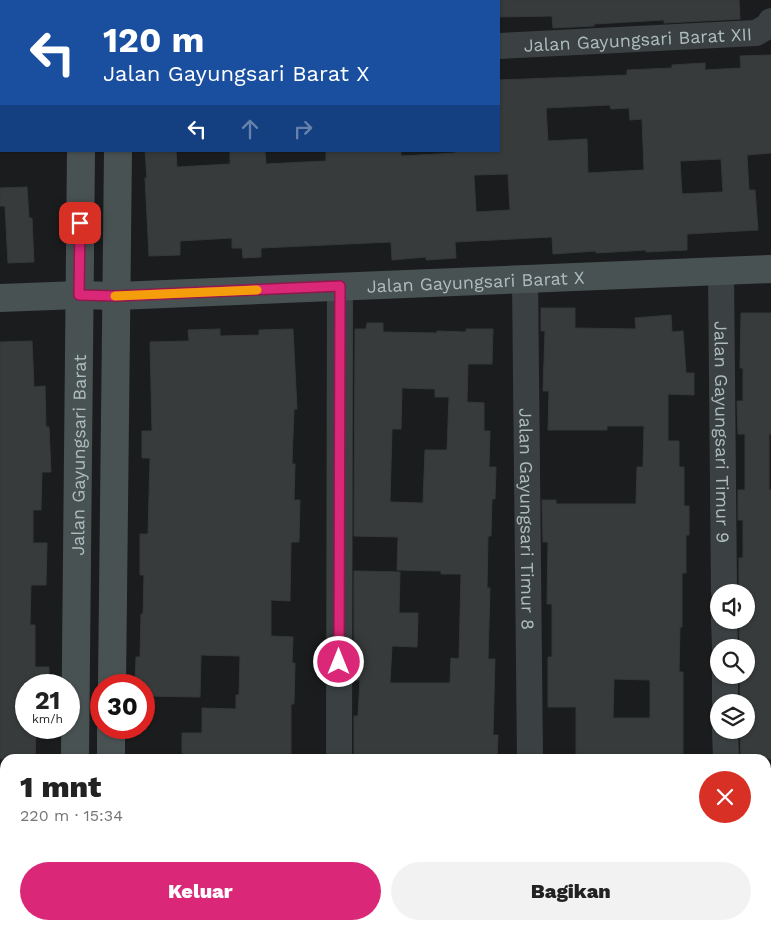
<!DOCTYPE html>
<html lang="id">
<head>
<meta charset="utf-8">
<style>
  body { margin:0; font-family:"Work Sans",sans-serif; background:#f2f2f2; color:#222; height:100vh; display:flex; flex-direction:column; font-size:19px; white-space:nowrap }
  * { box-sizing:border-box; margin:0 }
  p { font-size:16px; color:#767676 }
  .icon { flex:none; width:28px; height:28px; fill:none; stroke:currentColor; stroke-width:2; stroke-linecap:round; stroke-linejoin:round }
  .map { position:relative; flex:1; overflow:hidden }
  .details { position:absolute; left:0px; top:754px; width:771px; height:176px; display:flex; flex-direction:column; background:#fff; border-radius:15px 15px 0 0; box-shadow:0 1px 4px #0004 }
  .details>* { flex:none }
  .top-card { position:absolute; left:0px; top:0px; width:500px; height:152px; box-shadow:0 1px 4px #0004; background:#1a4fa0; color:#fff; overflow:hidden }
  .fabs { position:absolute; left:710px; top:584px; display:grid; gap:10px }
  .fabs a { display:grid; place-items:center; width:45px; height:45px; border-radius:50%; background:#fff; box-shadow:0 1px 4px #0004; font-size:25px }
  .speed { position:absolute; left:15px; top:674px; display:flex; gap:10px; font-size:25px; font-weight:700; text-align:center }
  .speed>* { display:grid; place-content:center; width:65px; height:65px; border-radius:50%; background:#fff; box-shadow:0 1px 4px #0004; line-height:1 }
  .speed small { font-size:12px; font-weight:400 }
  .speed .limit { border:8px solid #d22; background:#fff; color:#111 }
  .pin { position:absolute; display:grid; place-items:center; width:42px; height:42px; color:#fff; margin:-21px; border-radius:10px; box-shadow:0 2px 8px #0006 }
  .me { position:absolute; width:55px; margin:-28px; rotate:0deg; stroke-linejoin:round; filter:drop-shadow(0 0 4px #0008) }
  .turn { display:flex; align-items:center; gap:18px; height:105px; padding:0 20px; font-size:22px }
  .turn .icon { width:65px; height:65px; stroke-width:2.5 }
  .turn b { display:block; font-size:35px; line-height:42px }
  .lanes { display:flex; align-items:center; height:48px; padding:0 20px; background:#0003; justify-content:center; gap:25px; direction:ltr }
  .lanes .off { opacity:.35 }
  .round { display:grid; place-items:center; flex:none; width:52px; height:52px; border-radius:26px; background:#f2f2f2 }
  .overview { display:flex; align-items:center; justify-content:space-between; height:85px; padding:0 20px }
  h1 { font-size:30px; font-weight:800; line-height:38px }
  .primary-button { display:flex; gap:10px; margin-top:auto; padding:10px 20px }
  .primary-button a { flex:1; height:58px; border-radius:30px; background:#db2777; color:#fff; font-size:20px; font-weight:800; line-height:58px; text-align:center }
  .primary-button a+a { background:#f2f2f2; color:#222 }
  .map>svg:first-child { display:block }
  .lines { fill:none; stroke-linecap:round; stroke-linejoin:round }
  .stream { stroke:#30423e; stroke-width:6 }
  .building { fill:#383b3c; stroke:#353839; fill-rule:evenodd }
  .street { stroke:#3b4142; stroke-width:26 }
  .secondary { stroke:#495253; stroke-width:28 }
  .route-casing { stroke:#8e194d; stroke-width:12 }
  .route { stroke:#db2777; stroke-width:9 }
  .slow { stroke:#f59e0b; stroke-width:9 }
  .labels { text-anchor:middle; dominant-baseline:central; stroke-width:4.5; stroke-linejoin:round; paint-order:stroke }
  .street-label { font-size:18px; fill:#adbcbd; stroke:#161718 }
</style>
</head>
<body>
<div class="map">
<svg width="771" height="929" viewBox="0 0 771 929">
  <rect width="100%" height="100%" fill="#1b1c1d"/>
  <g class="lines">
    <g class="stream">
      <polyline points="0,917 5,917"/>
      <polyline points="766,919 771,919"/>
    </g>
  </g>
  <g class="building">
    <polygon points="499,0 739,0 740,19 664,23 664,20 594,24 594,26 553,28 552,16 499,17"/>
    <path d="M 771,55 L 771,153 L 747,155 L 749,190 L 755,190 L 758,230 L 687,234 L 687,250 L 646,252 L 646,250 L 596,253 L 596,251 L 553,254 L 552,237 L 455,242 L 456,258 L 426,260 L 426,257 L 392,260 L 391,242 L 261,248 L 261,257 L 243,258 L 242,248 L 232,248 L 232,238 L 180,241 L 180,255 L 149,256 L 145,178 L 147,178 L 145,151 L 176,151 L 177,167 L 230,164 L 230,151 L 265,151 L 266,164 L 326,161 L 326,151 L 401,151 L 401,156 L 455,153 L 455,151 L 499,151 L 499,80 L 627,75 L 627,70 L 672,68 L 672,65 L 705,63 L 705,70 L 741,68 L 740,56 ZM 610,105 L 611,109 L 629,108 L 630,120 L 642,119 L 644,170 L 588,173 L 587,139 L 548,141 L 546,108 ZM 721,159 L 723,192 L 682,194 L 680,161 ZM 508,174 L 510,210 L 476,212 L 474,175 Z"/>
    <polygon points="27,187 29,218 32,218 34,262 8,263 5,206 0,206 0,188"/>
    <path d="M 541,308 L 575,308 L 575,328 L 636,329 L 635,318 L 671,315 L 672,332 L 683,331 L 686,373 L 694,373 L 694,395 L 668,394 L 668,441 L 679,441 L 679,467 L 684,467 L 684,506 L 689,506 L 689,535 L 686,535 L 686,573 L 682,573 L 682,627 L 680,627 L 679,672 L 683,672 L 683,759 L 576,759 L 576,707 L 548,707 L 548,657 L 552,657 L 552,604 L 547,604 L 548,542 L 543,542 L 542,500 L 556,500 L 556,504 L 636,504 L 637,467 L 643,467 L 644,426 L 607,426 L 607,430 L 548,430 L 549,391 L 543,391 L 545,331 L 541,331 ZM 614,679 L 650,680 L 650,718 L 613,718 Z"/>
    <polygon points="741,313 771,313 771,434 769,434 769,490 771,490 771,759 741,759 740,730 746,730 746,702 740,702 740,675 746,675 746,648 740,648 739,632 740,620 746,620 746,592 739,592 739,558 743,558 743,520 738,520 738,490 745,490 745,434 738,434 737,401 743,401 743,368 740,368"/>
    <path d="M 367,323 L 383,323 L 383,332 L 437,333 L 437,331 L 466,332 L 466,329 L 493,329 L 492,364 L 468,364 L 467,402 L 484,403 L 484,431 L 490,431 L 489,467 L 496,467 L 495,499 L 492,499 L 491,536 L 488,536 L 487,588 L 490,588 L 488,659 L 495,659 L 493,735 L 498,735 L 497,759 L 354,759 L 354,716 L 358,716 L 360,680 L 354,680 L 356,646 L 354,646 L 354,571 L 400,572 L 399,613 L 418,613 L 417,647 L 392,646 L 390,683 L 450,683 L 451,658 L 459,659 L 461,574 L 441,574 L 441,571 L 397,570 L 398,537 L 354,536 L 355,329 L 366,329 ZM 402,388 L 435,389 L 435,397 L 449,397 L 447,450 L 425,450 L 423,503 L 390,502 L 392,429 L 401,429 Z"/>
    <polygon points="220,329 220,336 259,335 259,330 293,329 297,409 294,409 292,464 295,464 294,500 300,500 299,542 291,542 290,601 271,600 271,636 293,637 292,663 295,663 294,704 291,704 291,756 286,756 285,759 182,759 182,733 202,733 202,708 236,709 236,695 239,695 240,656 201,655 200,697 144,696 144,685 135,685 136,657 140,657 141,614 143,614 144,575 140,575 140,534 148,534 150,458 142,458 142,431 152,431 150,342 189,341 188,330"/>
    <polygon points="32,341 34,387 45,386 46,427 49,427 51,472 42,472 41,510 33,510 33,543 47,543 46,585 31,585 30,625 35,625 35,667 49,667 49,685 26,685 26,728 36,728 35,759 0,759 0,342"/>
  </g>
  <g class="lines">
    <g class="street">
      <polyline points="313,0 313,1"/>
      <path id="s1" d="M 499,46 L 756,33 L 768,26 L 771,21"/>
      <polyline points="0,68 1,68"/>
      <path id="s2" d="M 721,271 L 724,592"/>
      <path id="s3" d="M 525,279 L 530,759"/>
      <polyline points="724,620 725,648"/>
      <polyline points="725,675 725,702"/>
      <polyline points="725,730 726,759"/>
      <polyline points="339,759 340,287"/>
      <polyline points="0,805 5,805"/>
      <polyline points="564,925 564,929"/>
    </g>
    <g class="secondary">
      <polyline points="82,1 82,0"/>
      <polyline points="120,1 120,0"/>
      <path id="s4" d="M 0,298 L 79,295 L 117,296 L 771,269"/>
      <polyline points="112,685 118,151"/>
      <path id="s5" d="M 75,759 L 81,151"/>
      <polyline points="111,759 111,728"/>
      <polyline points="74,925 74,929"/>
      <polyline points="109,929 109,925"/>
    </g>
  </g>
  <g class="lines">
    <defs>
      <polyline id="route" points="80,223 79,295 117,296 340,286 339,662"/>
    </defs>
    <use href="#route" class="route-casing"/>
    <use href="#route" class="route"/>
    <polyline class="slow" points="115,296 257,290"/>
  </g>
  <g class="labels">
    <g class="street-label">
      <text stroke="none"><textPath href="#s1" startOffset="139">Jalan Gayungsari Barat XII</textPath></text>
      <text stroke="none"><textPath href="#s4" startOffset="476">Jalan Gayungsari Barat X</textPath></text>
      <text stroke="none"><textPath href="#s2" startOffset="161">Jalan Gayungsari Timur 9</textPath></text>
      <text stroke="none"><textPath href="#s5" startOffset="304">Jalan Gayungsari Barat</textPath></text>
      <text stroke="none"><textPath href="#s3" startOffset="240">Jalan Gayungsari Timur 8</textPath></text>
    </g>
  </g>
</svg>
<div class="fabs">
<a><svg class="icon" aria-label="sound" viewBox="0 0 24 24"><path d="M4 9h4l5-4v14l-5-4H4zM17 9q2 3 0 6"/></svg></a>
<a><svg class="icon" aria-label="search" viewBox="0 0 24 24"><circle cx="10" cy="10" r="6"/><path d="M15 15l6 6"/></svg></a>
<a><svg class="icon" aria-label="layers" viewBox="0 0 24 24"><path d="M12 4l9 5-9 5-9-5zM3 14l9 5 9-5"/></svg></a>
</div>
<div class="speed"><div>21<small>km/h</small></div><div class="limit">30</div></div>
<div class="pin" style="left:80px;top:223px;background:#d93025"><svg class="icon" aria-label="arrive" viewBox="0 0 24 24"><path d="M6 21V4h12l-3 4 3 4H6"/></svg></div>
<svg class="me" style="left:339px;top:662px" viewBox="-20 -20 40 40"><circle r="17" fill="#db2777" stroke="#fff" stroke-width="3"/><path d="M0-11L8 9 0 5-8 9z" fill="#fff"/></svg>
<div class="top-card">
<div class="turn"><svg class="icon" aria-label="left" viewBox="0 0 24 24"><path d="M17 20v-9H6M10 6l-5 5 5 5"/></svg><div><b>120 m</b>Jalan Gayungsari Barat X</div></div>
<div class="lanes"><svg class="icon" aria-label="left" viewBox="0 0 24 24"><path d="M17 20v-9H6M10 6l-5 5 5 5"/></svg><svg class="icon off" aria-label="ahead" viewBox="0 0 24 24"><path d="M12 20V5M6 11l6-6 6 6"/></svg><svg class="icon off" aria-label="right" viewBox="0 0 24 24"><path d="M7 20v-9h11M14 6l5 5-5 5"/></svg></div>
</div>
<section class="details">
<div class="overview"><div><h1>1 mnt</h1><p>220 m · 15:34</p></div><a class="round" style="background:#d93025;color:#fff"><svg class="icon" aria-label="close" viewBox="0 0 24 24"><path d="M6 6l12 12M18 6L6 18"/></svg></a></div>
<div class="primary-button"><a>Keluar</a><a>Bagikan</a></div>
</section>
</div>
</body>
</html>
